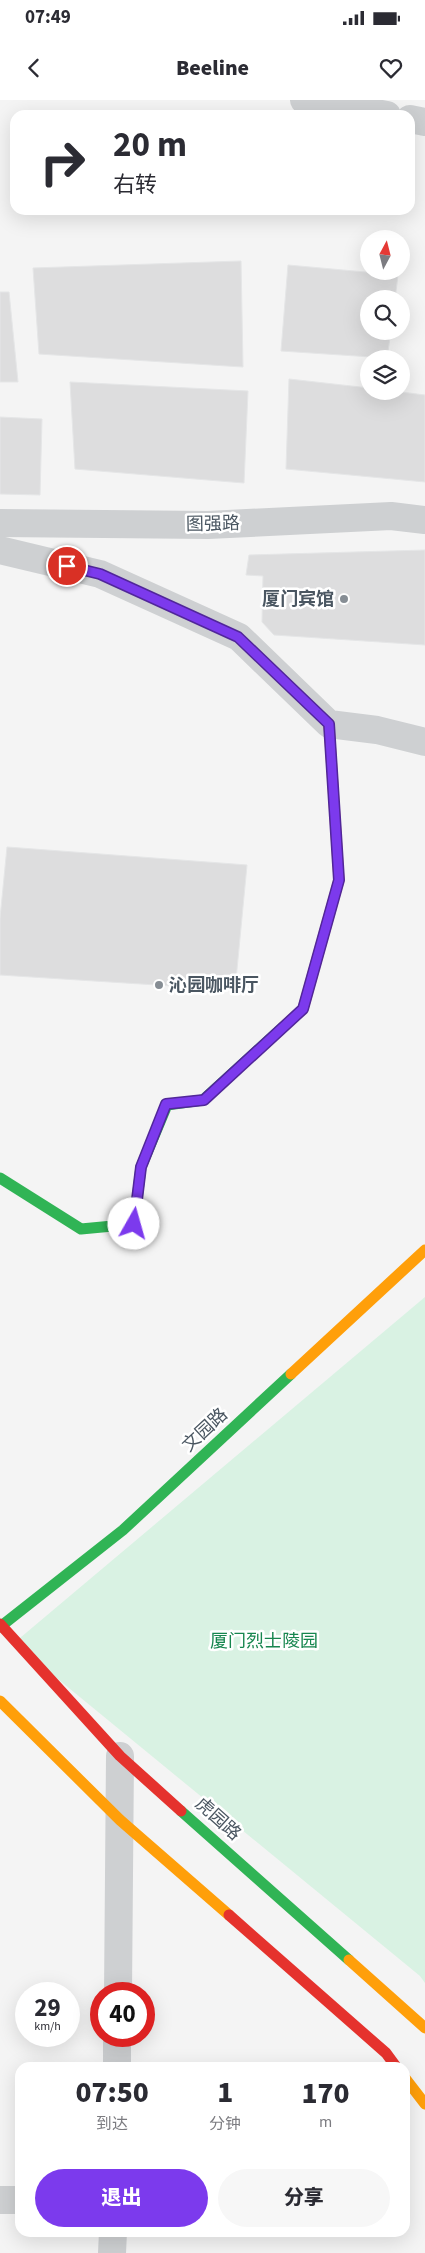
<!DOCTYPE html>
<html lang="zh">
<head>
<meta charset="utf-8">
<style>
  body { margin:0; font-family:"Source Sans 3","Noto Sans SC",sans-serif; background:#f7f7f7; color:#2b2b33; height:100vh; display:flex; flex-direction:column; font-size:19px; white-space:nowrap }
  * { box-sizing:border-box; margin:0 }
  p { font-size:16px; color:#7c7c81 }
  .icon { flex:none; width:28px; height:28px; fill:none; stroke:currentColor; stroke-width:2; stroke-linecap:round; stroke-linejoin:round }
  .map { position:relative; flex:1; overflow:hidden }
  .drawer { position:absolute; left:15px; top:1962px; width:395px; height:175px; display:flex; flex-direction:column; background:#fff; border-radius:15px; box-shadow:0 5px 20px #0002 }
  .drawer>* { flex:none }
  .banner { position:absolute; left:10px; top:10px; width:405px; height:105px; border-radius:15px; box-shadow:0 5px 20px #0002; background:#fff; color:#2b2b33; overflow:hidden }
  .needle { width:32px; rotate:7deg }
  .tools { position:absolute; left:360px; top:130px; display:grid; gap:10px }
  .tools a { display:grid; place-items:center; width:50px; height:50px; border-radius:50%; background:#fff; box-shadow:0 5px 20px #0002; font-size:25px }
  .speed { position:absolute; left:15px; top:1882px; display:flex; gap:10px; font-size:25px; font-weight:700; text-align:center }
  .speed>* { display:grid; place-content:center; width:65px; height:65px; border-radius:50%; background:#fff; box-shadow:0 5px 20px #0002; line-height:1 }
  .speed small { font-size:12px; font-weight:400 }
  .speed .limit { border:8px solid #d22; background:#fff; color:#111 }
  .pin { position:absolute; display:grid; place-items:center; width:42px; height:42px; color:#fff; margin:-21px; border:2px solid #fff; border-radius:50%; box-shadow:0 1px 5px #0007 }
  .me { position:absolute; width:55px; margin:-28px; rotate:7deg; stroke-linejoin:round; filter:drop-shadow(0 0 4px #0008) }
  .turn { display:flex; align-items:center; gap:18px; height:105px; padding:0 20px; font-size:22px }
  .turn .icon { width:65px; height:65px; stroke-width:2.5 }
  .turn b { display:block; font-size:35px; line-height:42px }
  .eta { display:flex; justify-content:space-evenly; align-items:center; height:85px; text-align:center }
  .eta b { font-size:30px; font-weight:800; line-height:35px }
  .action { display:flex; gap:10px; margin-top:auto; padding:10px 20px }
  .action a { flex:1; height:58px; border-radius:30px; background:#7c3aed; color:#fff; font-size:20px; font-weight:800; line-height:58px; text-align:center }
  .action a+a { background:#f7f7f7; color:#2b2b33 }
  .status { display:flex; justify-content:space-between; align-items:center; height:35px; padding:0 25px; background:#fff; direction:ltr }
  .status svg { height:14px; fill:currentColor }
  header { display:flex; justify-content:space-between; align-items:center; height:65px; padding:0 20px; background:#fff; font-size:22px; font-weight:800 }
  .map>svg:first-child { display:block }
  .green { fill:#d9f2e3 }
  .building { fill:#ddddde; stroke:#e5e6e7 }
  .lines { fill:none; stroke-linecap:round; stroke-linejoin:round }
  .street { stroke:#ced0d2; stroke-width:28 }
  .fast { stroke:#30b455; stroke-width:11 }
  .slow { stroke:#ff9f0a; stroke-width:11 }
  .jam { stroke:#e5322d; stroke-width:11 }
  .route-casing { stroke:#51269a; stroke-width:12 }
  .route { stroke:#7c3aed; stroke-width:9 }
  .poi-dot { fill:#868d94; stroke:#fff; stroke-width:2 }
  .labels { text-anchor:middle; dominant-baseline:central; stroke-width:5; stroke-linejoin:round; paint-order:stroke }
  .street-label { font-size:18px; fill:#4a5661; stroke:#fff }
  .poi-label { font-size:18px; font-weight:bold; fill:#4a5661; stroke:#fff; text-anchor:end }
  .park-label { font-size:18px; fill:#17864f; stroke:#fff }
</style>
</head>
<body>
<div class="status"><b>07:49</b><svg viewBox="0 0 49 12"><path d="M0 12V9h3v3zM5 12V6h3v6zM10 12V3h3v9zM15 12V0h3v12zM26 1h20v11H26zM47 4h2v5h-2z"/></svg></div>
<header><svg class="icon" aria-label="back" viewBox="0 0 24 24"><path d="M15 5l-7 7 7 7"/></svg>Beeline<svg class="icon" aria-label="heart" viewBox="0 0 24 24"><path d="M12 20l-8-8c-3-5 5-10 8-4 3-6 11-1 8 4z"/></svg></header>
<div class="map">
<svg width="425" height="2153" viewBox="0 0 425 2153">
  <rect width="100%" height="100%" fill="#f4f4f4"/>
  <polygon class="green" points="425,1197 425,1883 420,1876 14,1543"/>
  <g class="building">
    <polygon points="241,161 243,267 39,254 33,168"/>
    <polygon points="288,165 398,175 395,199 369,199 369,231 391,231 387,258 281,251"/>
    <polygon points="0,192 9,192 18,282 0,282"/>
    <polygon points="289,279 369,288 369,291 393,291 425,295 425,382 286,369"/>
    <polygon points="70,282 248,291 244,383 75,369"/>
    <polygon points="0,317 42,319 40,395 0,394"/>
    <polygon points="425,450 425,545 274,535 262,522 263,476 246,475 249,455"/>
    <polygon points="7,747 247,765 235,890 0,875 0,818"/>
  </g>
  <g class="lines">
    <g class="street">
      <polyline points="304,0 387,15"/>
      <polyline points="410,19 425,22"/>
      <polyline points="0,423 208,425 391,416 425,420"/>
      <polyline points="0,450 100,474 239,537 329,624 377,630 425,642"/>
      <polyline points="118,1894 120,1656"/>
      <polyline points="117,1968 117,1936"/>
      <polyline points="0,2100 20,2100"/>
      <polyline points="112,2153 113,2132"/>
    </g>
    <g class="fast">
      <polyline points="0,1078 81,1129 134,1124 141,1067 167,1005 203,1000 283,927"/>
      <polyline points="0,1527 123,1430 291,1274"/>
      <polyline points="181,1711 349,1860"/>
    </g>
    <g class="slow">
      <polyline points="283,927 303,909 339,780 329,624"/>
      <polyline points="291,1274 425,1150"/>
      <polyline points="0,1601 120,1720 229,1815"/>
      <polyline points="349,1860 425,1928"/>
      <polyline points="405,1978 425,2004"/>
    </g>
    <g class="jam">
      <polyline points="0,1524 120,1656 181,1711"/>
      <polyline points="229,1815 386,1953 397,1968"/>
    </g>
  </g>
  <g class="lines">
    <defs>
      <polyline id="route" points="67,466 100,474 238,537 329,624 339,780 303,909 204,1000 166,1004 141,1067 134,1124"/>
    </defs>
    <use href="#route" class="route-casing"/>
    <use href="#route" class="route"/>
  </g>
  <g class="poi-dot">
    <circle cx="344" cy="499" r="5"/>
    <circle cx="159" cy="885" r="5"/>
  </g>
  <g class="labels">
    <g class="street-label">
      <text transform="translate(213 424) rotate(-1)">图强路</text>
      <text transform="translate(205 1330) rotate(-43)">文园路</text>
      <text transform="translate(218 1719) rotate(42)">虎园路</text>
    </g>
    <g class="poi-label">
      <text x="334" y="499">厦门宾馆</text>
      <text x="169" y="885" text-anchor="start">沁园咖啡厅</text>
    </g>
    <g class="park-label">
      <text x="264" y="1541">厦门烈士陵园</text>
    </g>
  </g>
</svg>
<div class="tools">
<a><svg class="needle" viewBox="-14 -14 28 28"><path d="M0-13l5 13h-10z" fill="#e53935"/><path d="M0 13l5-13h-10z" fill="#7c7c81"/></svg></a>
<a><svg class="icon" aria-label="search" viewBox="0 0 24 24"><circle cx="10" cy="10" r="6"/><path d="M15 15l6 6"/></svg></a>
<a><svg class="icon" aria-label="layers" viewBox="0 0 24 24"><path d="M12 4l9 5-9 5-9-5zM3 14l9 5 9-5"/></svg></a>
</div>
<div class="speed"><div>29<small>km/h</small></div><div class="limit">40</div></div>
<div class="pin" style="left:67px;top:466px;background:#d93025"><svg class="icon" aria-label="arrive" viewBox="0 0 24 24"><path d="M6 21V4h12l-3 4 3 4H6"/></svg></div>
<svg class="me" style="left:134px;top:1124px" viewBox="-20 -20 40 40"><circle r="19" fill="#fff"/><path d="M0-13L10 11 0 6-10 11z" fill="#7c3aed"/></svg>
<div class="banner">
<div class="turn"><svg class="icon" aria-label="right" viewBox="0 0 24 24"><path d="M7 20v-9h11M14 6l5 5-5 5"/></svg><div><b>20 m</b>右转</div></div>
</div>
<section class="drawer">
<div class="eta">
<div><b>07:50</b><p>到达</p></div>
<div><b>1</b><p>分钟</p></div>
<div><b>170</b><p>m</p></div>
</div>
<div class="action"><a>退出</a><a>分享</a></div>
</section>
</div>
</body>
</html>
